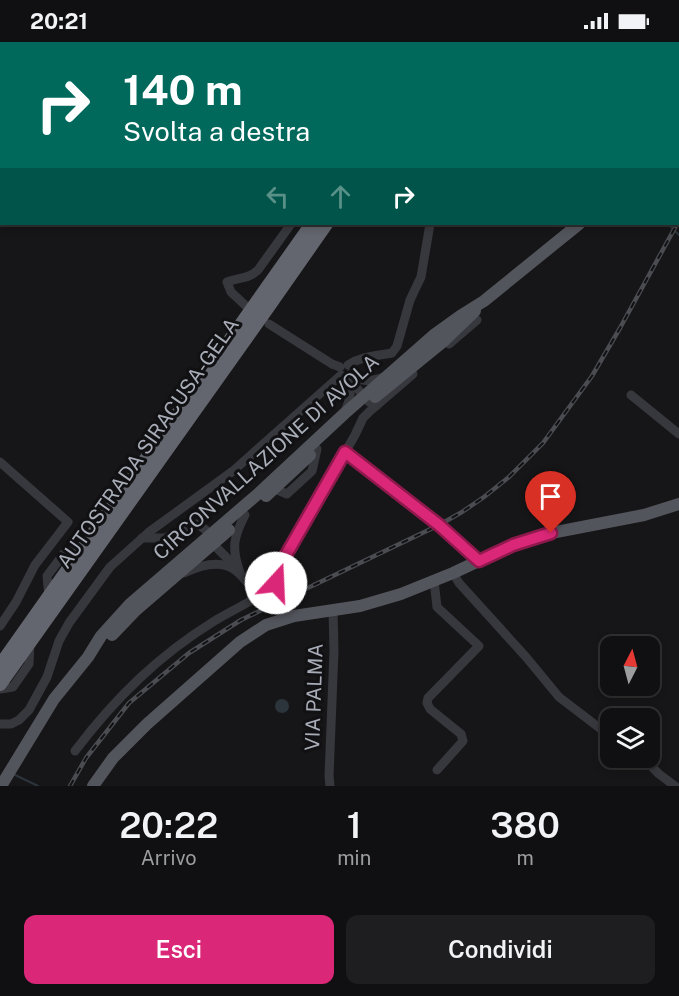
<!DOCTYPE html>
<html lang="it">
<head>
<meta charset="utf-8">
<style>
  body { margin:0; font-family:"Public Sans",sans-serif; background:#1e1e20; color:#f1f3f6; height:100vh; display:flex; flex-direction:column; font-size:22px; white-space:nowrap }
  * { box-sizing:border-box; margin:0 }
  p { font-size:20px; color:#9c9d9f }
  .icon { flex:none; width:33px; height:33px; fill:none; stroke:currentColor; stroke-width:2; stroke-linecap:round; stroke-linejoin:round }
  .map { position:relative; height:744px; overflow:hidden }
  .drawer { display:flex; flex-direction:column; background:#101012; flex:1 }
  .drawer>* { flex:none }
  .hud { position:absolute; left:0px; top:0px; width:680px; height:183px; box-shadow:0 3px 9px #0003,0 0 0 2px #303032; background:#00695c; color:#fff; overflow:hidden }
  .needle { width:39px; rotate:6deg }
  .buttons { position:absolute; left:600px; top:594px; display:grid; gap:12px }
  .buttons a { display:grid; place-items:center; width:60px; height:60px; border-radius:12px; background:#101012; box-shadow:0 3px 9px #0003,0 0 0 2px #303032; font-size:30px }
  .pin { position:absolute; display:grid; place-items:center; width:51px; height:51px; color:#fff; margin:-62px -26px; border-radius:50% 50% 50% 0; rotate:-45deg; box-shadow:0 0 6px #0007 }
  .pin .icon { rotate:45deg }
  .me { position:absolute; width:66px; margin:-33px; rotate:20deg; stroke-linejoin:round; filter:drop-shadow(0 0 4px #0008) }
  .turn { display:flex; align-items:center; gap:21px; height:126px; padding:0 24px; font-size:27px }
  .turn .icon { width:78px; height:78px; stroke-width:2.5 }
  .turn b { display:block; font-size:42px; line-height:51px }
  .lanes { display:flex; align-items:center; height:57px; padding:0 24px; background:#0003; justify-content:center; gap:30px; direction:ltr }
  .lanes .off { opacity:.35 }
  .eta { display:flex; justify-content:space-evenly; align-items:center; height:102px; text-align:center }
  .eta b { font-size:36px; font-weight:600; line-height:42px }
  .action { display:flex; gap:12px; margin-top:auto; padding:12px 24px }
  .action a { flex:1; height:69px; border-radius:12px; background:#db2777; color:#fff; font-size:24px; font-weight:600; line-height:69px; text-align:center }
  .action a+a { background:#1e1e20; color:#f1f3f6 }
  .status { display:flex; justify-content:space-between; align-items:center; height:42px; padding:0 30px; background:#101012; direction:ltr }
  .status svg { height:16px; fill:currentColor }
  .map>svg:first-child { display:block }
  .water { fill:#2c353c }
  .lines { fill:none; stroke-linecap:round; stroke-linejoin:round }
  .stream { stroke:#2c353c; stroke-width:2 }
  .minor { stroke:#37383d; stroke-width:9 }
  .major { stroke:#53555c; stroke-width:12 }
  .highway { stroke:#63666e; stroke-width:14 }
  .rail-casing { stroke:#4a4c52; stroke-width:4.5 }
  .rail { stroke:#111113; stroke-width:2; stroke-dasharray:7; stroke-linecap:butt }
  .route-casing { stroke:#8e194d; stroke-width:15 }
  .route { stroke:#db2777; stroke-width:10 }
  .labels { text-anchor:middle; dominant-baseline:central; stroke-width:6; stroke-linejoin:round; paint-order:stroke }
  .street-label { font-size:20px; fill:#a8adb8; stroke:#111113 }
</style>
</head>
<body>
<div class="status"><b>20:21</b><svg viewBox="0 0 49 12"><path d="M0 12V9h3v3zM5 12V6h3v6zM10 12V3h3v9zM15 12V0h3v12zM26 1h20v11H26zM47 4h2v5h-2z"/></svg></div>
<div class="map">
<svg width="679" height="744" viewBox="0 0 679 744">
  <rect width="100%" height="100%" fill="#161618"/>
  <circle class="water" cx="282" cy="664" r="7"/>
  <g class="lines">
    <g class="stream">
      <polyline points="342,0 349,2"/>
      <polyline points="668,182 679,193"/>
      <polyline points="13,732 38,744"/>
    </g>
    <g class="minor">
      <polyline points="582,0 583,2"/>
      <polyline points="409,2 410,0"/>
      <polyline points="678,2 679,1"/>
      <polyline points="678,18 679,17"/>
      <polyline points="678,26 679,27"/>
      <polyline points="678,123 679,122"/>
      <polyline points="678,148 679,147"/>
      <path d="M 246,264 L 231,250 L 227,240 C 239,235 247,238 258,228 L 291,182"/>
      <polyline points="269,282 332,322 340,325"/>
      <polyline points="449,302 477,278"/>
      <path d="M 348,323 C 362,314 376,314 392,311 L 397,304 L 410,258 L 421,235 L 430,182"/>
      <path d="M 351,331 C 360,342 372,339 384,335"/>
      <path d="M 344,335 C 352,349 352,354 345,369"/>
      <polyline points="348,336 369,360"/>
      <polyline points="631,353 679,392"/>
      <polyline points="345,410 439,483 479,519"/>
      <polyline points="0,420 68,480 35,523 16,560 0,584"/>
      <polyline points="275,447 287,452 312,429 317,407"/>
      <polyline points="142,496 165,496 191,483 197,482 206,488 209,494"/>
      <polyline points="207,503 217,506 238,527"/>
      <path d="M 184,531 C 199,524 220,517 235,528 C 244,535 250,545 259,552 L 265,553 C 277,546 278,532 282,520 L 355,393 L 363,376 L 370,369 L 413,332"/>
      <polyline points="453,531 459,541 526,615 559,655 610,694"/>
      <path d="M 241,533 C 231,507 233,496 245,473"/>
      <polyline points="434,539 437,565 479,604 428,656 427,661 430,667 461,692 463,699 437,728"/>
      <polyline points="49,555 47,534 65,510 83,507"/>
      <polyline points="0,647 13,645 29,622 30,601"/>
      <polyline points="0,682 11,682 19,678 29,668 47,635 59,599 69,581 110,525 149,490 233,429 341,333"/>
      <path d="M 75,709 C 116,655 159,613 216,578 C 230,570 244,563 257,555 L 259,552"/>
      <polyline points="643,716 659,732 675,744"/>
      <polyline points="330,744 329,734 334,609 333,568"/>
    </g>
    <g class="major">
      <polyline points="678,84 679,84"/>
      <polyline points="678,104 679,103"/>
      <polyline points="375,355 445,298 475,269"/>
      <polyline points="266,454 310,413"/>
      <polyline points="112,593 135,569 229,488"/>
      <polyline points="1,744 54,657 88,615 101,594 130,562 259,451 344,372 435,292 460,274 484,259 579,182"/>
      <polyline points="93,744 113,716 147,682 240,600 266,583 294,574 360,564 401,552 453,531 513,503 551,491 644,473 679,462"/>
    </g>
    <g class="highway">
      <polyline points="431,2 432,0"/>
      <polyline points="445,2 446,0"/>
      <polyline points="0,624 312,182"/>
      <polyline points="0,642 268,265 326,182"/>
    </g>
    <defs>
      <polyline id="rail" points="70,744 86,716 129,661 189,611 241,578 439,483 462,470 484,455 509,435 543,401 592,334 620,286 677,182"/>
    </defs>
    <use href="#rail" class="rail-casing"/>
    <use href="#rail" class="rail"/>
  </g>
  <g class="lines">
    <defs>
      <polyline id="route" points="276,541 282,520 345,410 439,483 479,519 513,503 551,491"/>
    </defs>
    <use href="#route" class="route-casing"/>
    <use href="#route" class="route"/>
  </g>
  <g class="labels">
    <g class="street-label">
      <text transform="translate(148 401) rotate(-55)">AUTOSTRADA SIRACUSA-GELA</text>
      <text transform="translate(266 415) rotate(-42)">CIRCONVALLAZIONE DI AVOLA</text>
      <text transform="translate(314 655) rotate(-88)">VIA PALMA</text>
    </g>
  </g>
</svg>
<div class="buttons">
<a><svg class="needle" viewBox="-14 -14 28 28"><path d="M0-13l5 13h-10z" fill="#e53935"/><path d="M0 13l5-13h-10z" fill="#9c9d9f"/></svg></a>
<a><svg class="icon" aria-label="layers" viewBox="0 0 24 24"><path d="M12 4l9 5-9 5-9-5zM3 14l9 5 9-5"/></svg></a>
</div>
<div class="pin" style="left:551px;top:491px;background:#d93025"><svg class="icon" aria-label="arrive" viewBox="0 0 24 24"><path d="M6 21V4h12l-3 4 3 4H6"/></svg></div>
<svg class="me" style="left:276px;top:541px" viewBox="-20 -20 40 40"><circle r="19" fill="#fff"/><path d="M0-13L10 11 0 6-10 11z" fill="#db2777"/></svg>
<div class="hud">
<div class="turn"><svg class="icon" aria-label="right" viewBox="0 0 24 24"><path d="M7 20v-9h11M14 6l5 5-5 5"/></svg><div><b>140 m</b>Svolta a destra</div></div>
<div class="lanes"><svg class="icon off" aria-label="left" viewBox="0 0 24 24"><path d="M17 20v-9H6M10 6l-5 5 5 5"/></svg><svg class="icon off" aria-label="ahead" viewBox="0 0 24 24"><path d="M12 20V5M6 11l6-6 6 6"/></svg><svg class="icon" aria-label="right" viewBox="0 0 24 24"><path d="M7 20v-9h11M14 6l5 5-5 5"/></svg></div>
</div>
</div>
<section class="drawer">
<div class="eta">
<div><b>20:22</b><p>Arrivo</p></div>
<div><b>1</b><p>min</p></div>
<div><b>380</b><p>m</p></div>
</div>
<div class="action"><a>Esci</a><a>Condividi</a></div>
</section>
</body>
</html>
